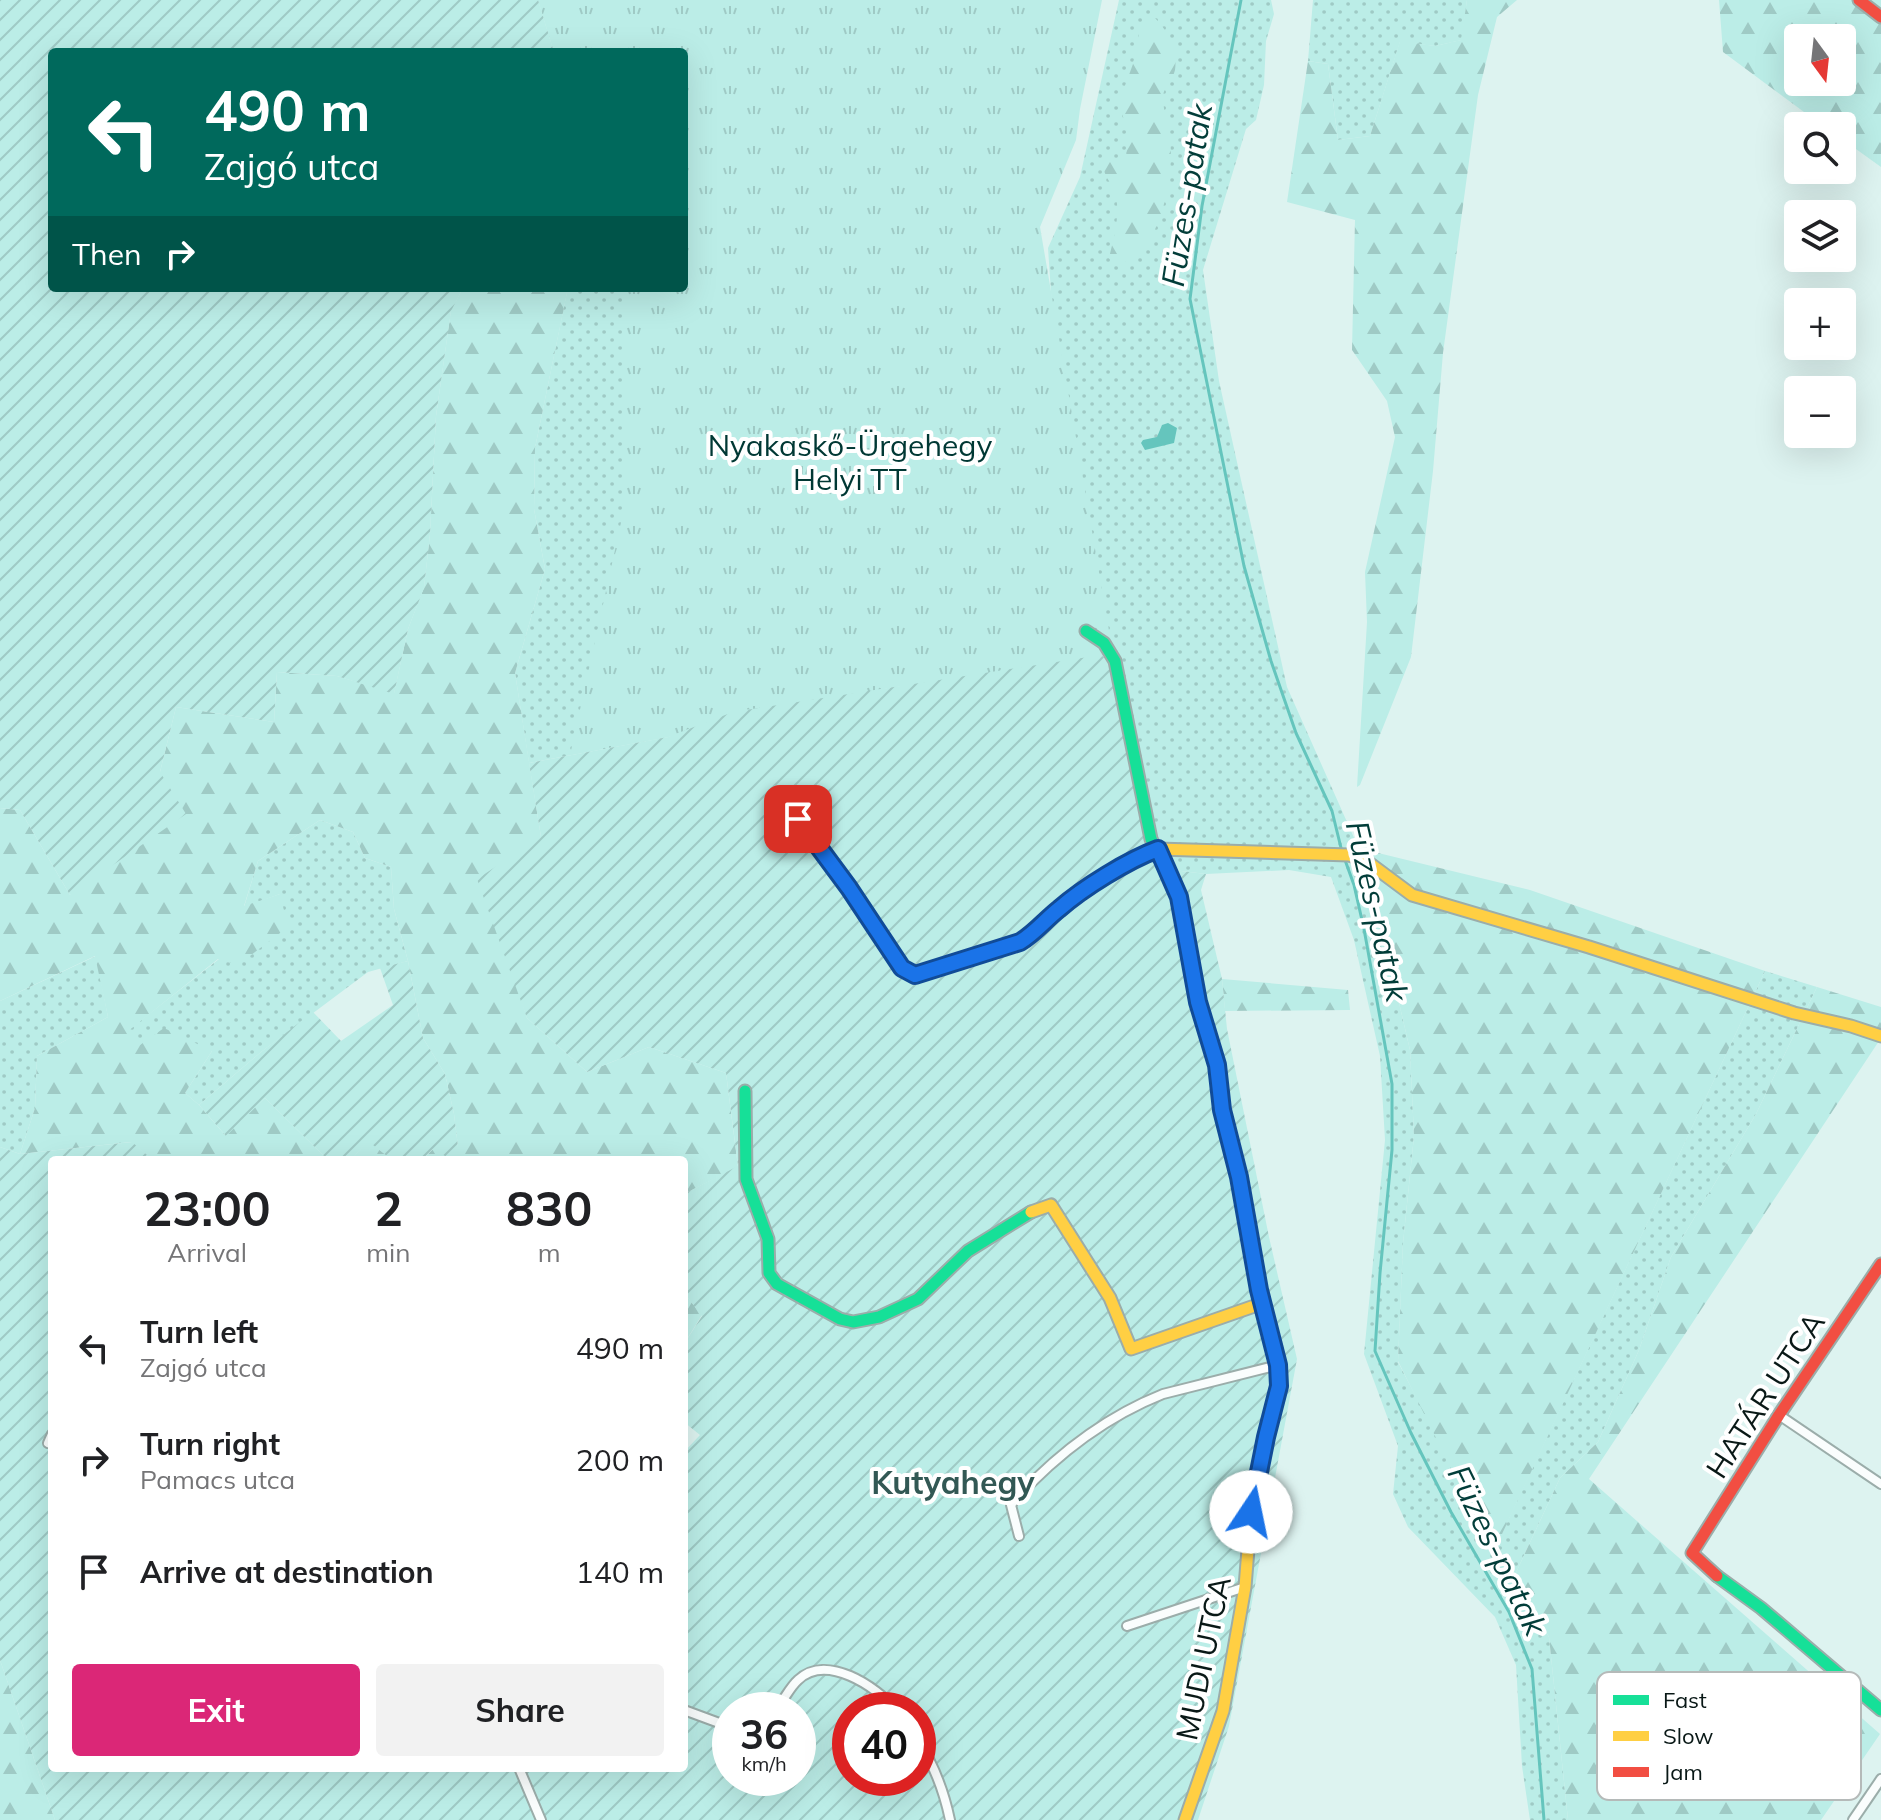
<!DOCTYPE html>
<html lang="en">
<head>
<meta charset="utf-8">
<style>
  body { margin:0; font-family:Mulish,sans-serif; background:#f2f2f2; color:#202124; height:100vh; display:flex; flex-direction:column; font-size:30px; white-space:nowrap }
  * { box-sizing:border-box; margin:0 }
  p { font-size:26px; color:#757577 }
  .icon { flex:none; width:44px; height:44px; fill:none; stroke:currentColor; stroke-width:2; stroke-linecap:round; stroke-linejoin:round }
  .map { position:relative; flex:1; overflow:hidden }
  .side { position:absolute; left:48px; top:1156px; width:640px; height:616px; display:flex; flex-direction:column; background:#fff; border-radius:8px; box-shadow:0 8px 32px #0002 }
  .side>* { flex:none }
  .top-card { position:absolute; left:48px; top:48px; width:640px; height:244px; border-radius:8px; box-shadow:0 8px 32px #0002; background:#00695c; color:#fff; overflow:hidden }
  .needle { width:52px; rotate:165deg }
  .controls { position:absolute; left:1784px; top:24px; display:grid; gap:16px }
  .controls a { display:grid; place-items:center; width:72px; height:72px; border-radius:8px; background:#fff; box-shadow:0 8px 32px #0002; font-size:40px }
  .speed { position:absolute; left:712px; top:1692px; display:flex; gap:16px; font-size:40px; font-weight:700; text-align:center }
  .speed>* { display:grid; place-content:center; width:104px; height:104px; border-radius:50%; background:#fff; box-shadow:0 8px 32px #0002; line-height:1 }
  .speed small { font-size:20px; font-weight:400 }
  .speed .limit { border:12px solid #d22; background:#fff; color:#111 }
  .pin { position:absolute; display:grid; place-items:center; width:68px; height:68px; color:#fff; margin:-34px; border-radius:16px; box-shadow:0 4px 12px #0006 }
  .me { position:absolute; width:88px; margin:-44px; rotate:11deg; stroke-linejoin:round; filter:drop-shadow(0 0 6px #0008) }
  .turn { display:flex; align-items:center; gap:28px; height:168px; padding:0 24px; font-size:36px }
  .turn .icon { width:104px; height:104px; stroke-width:2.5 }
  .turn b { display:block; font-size:56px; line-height:68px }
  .then { display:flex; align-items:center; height:76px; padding:0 24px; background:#0003; gap:16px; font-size:30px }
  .eta { display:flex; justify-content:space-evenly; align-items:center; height:136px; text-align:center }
  .eta b { font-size:48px; font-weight:700; line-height:56px }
  .button { display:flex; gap:16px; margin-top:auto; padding:16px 24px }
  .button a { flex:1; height:92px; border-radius:8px; background:#db2777; color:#fff; font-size:32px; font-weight:700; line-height:92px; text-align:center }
  .button a+a { background:#f2f2f2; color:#202124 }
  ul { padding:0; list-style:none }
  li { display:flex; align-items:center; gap:24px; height:112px; padding:0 24px }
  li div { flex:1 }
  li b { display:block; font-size:30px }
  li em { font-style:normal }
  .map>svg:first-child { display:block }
  .grass { fill:url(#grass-dots) }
  .forest { fill:url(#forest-firs); fill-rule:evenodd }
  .park { fill:url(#park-tufts) }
  .garden { fill:url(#garden-furrows); fill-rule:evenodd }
  .water { fill:#65c5bd }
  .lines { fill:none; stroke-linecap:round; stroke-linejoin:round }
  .stream { stroke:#65c5bd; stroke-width:3 }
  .street-casing { stroke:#9badaa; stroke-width:12 }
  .fast-casing { stroke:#9badaa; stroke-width:15 }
  .slow-casing { stroke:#9badaa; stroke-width:15 }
  .jam-casing { stroke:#9badaa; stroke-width:15 }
  .street { stroke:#fafdfd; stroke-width:8 }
  .fast { stroke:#16e098; stroke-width:11 }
  .slow { stroke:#ffcf43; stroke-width:11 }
  .jam { stroke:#f24e42; stroke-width:11 }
  .route-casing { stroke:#114b97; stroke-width:20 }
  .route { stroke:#1a73e8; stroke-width:14 }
  .labels { text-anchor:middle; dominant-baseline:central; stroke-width:8; stroke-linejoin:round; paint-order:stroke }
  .park-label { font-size:30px; fill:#003834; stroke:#fff }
  .street-label { font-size:30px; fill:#091816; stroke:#fff }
  .water-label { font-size:32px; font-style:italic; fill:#023d39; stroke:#fff }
  .neighbourhood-label { font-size:32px; font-weight:bold; fill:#325854; stroke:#fff }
  .key { fill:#fff; stroke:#b5bab9; stroke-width:2 }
  .key-label { font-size:22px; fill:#091816 }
</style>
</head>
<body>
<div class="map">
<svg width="1881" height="1820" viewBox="0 0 1881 1820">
  <defs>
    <pattern id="grass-dots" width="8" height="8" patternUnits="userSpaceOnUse" patternTransform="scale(2)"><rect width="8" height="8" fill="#bbede7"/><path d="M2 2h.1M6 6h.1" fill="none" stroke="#9fcac5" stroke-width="1.8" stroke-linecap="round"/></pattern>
    <pattern id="forest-firs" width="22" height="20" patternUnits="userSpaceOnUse" patternTransform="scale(2)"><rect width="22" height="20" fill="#bbede7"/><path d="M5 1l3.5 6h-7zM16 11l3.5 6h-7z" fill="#9fcac5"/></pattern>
    <pattern id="park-tufts" width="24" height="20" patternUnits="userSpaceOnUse" patternTransform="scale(2)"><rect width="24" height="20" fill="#bbede7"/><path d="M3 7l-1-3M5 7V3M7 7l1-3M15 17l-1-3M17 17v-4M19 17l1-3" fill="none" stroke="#9fcac5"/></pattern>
    <pattern id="garden-furrows" width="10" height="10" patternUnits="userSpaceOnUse" patternTransform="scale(2)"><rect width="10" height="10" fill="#bbede7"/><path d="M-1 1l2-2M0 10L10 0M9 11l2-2" fill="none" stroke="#9fcac5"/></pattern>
  </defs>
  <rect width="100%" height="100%" fill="#ddf3f0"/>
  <g class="grass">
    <polygon points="538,0 1016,0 1002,117 1054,337 1048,248 1080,177 1119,0 1271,0 1274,14 1266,41 1264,85 1256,120 1246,129 1203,270 1219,381 1287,687 1359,849 1370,851 1381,925 1410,1050 1414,1136 1403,1243 1398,1362 1495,1548 1765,971 1817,987 1756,1114 1671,1257 1639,1350 1598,1442 1560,1478 1513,1579 1549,1637 1568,1820 1530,1820 1522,1766 1516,1665 1495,1617 1408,1527 1393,1494 1398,1446 1364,1354 1385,1140 1380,1056 1354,940 1331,877 1289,870 1206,874 1173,870 1157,838 1143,793 900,685 668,737 529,763 515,673 545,569 534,509 535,448 567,292 568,288 684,288 684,52 554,52"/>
    <polygon points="1313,0 1467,0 1462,40 1435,46 1400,42 1370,136 1338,140 1328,64 1308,61"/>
    <polygon points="320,820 353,832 365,858 391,867 394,909 408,961 368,972 261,1052 199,1105 185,1093 212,1051 139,1046 126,1032 219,959 280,894 244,907 258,861"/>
    <polygon points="96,956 108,1017 37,1056 35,1108 20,1154 0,1147 0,1001"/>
  </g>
  <g class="forest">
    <polygon points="1467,0 1517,0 1497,17 1478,95 1443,353 1433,471 1411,657 1360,785 1357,787 1367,622 1365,572 1395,437 1387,401 1352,350 1355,220 1287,202 1308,61 1328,64 1338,140 1370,136 1400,41 1435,46 1461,40"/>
    <path d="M 1719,0 L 1881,0 L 1881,167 L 1842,139 L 1842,126 L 1823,126 L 1723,52 ZM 1798,38 L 1842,38 L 1842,82 L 1798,82 Z"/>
    <path d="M 1153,16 C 1167,30 1178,47 1175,70 C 1173,80 1163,87 1163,97 C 1163,112 1169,126 1170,140 C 1174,172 1163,233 1137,255 C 1132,260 1122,263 1115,266 L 1109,258 C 1114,238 1121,213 1115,193 C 1111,181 1103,176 1103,163 L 1111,160 L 1119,164 L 1126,157 L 1128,135 L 1119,102 L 1133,64 L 1141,24 Z"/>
    <polygon points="463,288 568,288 535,448 534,509 545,569 515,673 541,837 508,958 527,1018 587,1072 649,1047 726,1073 738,1167 684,1194 684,1160 422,1160 433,1149 458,1147 454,1114 445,1074 423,1038 408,961 394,909 391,867 365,858 353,832 320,820 258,861 244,906 280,894 288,927 238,965 218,959 127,1032 140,1045 164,1028 212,1051 185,1093 199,1105 225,1135 265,1098 328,1160 153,1160 131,1142 20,1154 35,1108 37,1056 108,1017 95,956 0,1001 0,808 20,810 70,895 160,772 176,707 274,722 277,672 337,676 394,693 408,629 424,587 430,534 436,416 451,310"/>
    <polygon points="1370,851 1530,890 1765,971 1495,1549 1475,1517 1398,1361 1403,1243 1414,1136 1410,1050 1381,925"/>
    <polygon points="1222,979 1348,990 1350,1010 1225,1011"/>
    <polygon points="1817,987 1881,1007 1881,1038 1589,1479 1880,1734 1821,1820 1568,1820 1549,1637 1513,1579 1560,1478 1598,1442 1639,1350 1671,1257 1756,1114"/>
    <polygon points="368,1140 392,1160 351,1160"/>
    <polygon points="684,1293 702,1315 684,1344"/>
    <polygon points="0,1660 55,1820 0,1820"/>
  </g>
  <polygon class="park" points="538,0 1102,0 1080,109 1076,140 1040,227 1113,654 733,712 668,737 570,755 622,518 624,288 684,288 684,52 554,52"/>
  <g class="garden">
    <polygon points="0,0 538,0 554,52 52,52 52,288 463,288 451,311 436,416 430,534 424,588 408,629 394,694 337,676 277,672 274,722 176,707 160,772 186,814 70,895 20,810 0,808"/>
    <path d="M 1101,655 L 1120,670 C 1133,740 1140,807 1173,870 L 1206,874 L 1201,890 L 1222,979 L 1227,1029 L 1269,1237 L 1297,1359 L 1229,1726 L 1198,1820 L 55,1820 L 0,1660 L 0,1147 L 20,1154 L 132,1142 L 153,1160 L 52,1160 L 52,1768 L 684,1768 L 684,1452 L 700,1435 L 684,1422 L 684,1344 L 702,1316 L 684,1293 L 684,1194 L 738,1166 L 726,1073 L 649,1047 L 587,1072 L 527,1018 L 477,879 L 541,837 L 529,763 L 668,737 L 733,712 ZM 730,1710 L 798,1710 L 798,1778 L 730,1778 ZM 850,1710 L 918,1710 L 918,1778 L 850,1778 Z"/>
    <polygon points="408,961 423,1038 445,1074 454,1114 458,1147 452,1160 433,1149 422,1160 392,1160 368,1141 351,1160 328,1160 265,1098 226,1136 199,1105 261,1052 313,1012 341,1041 393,1005 380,968"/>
  </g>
  <polygon class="water" points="1168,423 1177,428 1174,443 1145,450 1141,443 1143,440 1157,437 1162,425"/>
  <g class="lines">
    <g class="stream">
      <polyline points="1241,0 1202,206 1190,299 1244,566 1271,661 1296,733 1332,811 1342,852"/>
      <polyline points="1345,860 1354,885 1364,929 1392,1084 1392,1150 1380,1273 1375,1351 1411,1433 1451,1512 1509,1612 1532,1669 1544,1820"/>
    </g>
    <defs>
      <g id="street">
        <polyline points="1779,1415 1881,1484"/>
        <polyline points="48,1443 52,1434"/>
        <path d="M 1019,1536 L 1011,1505 L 1014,1501 C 1056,1455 1105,1417 1163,1394 L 1278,1365"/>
        <polyline points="1127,1626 1245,1587"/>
        <polyline points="684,1710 730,1727"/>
        <path d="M 775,1710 C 784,1701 789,1688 798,1680 C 826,1653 876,1686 896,1710"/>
        <path d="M 918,1740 C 934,1765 944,1791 950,1820"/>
        <polyline points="519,1768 541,1820"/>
        <polyline points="1853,1820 1881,1779"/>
      </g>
      <g id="fast">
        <polyline points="1086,631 1104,643 1115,661 1151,839 1179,897 1198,1002 1217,1065 1222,1110 1239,1177 1259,1290 1274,1348"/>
        <polyline points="780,796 849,888 902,968 915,975 1020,942 1084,891 1132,860"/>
        <polyline points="745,1091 746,1179 768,1239 769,1273 777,1284 840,1319 853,1322 879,1317 918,1299 968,1251 1031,1212"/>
        <polyline points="1717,1576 1761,1608 1881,1710"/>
      </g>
      <g id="slow">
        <polyline points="1132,860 1158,849 1349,855 1365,860 1412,895 1589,947 1794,1013 1851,1026 1881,1036"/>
        <polyline points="1031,1212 1051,1205 1110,1298 1131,1349 1263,1303"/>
        <polyline points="1185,1820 1223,1711 1245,1587 1251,1512 1279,1386 1274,1348"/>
      </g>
      <g id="jam">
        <polyline points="1859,0 1881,17"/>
        <polyline points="1717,1576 1692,1553 1779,1415 1881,1264"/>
      </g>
    </defs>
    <use href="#street" class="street-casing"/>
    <use href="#fast" class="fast-casing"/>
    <use href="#slow" class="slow-casing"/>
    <use href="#jam" class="jam-casing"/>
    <use href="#street" class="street"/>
    <use href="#fast" class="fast"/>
    <use href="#slow" class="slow"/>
    <use href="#jam" class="jam"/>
  </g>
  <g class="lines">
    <defs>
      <path id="route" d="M 798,819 L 849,888 L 902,968 L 915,975 L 1020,942 C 1035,933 1045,920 1059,909 C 1083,888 1128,860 1158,849 L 1179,897 L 1198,1002 L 1217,1065 L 1222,1110 L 1239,1177 L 1259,1290 L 1278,1365 L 1279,1386 L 1266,1437 L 1251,1512"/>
    </defs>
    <use href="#route" class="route-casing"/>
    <use href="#route" class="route"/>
  </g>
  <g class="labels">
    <g class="park-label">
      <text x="850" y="445">Nyakaskő-Ürgehegy<tspan x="850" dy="34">Helyi TT</tspan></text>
    </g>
    <g class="street-label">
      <text transform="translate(1765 1395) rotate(-57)">HATÁR UTCA</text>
      <text transform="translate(1203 1658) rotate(-78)">MUDI UTCA</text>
    </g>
    <g class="water-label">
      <text transform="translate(1186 195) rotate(-81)">Füzes-patak</text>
      <text transform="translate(1378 911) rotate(77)">Füzes-patak</text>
      <text transform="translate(1498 1550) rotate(64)">Füzes-patak</text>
    </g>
    <g class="neighbourhood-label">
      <text x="953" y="1482">Kutyahegy</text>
    </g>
  </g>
  <rect x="1597" y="1672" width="264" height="128" rx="12" class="key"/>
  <rect x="1613" y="1695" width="36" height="10" fill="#16e098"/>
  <rect x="1613" y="1731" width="36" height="10" fill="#ffcf43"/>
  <rect x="1613" y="1767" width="36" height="10" fill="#f24e42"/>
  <g class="key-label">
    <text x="1663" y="1708">Fast</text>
    <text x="1663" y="1744">Slow</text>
    <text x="1663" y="1780">Jam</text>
  </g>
</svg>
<div class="controls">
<a><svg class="needle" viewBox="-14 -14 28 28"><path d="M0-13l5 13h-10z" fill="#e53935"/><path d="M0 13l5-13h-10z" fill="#757577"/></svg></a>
<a><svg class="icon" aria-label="search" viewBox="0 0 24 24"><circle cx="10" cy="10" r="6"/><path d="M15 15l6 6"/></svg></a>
<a><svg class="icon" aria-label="layers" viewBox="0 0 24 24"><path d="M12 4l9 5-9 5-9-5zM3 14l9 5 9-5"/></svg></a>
<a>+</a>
<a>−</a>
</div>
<div class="speed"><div>36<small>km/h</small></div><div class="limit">40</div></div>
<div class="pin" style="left:798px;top:819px;background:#d93025"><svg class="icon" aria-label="arrive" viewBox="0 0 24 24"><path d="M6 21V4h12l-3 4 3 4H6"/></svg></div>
<svg class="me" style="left:1251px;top:1512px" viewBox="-20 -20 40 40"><circle r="19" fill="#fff"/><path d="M0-13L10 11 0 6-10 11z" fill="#1a73e8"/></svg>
<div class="top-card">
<div class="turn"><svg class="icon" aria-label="left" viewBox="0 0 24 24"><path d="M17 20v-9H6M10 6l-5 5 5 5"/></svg><div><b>490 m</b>Zajgó utca</div></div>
<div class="then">Then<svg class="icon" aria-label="right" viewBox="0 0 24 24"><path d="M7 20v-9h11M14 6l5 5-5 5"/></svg></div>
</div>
<section class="side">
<div class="eta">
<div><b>23:00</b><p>Arrival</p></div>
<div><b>2</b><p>min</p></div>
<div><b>830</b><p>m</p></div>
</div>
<ul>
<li><svg class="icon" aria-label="left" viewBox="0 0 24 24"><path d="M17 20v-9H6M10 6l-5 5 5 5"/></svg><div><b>Turn left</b><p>Zajgó utca</p></div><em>490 m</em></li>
<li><svg class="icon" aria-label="right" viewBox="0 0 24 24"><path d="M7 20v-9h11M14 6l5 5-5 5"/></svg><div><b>Turn right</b><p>Pamacs utca</p></div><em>200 m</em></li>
<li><svg class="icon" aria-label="arrive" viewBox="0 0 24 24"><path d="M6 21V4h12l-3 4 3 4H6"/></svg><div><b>Arrive at destination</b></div><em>140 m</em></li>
</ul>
<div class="button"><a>Exit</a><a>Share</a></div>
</section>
</div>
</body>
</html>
